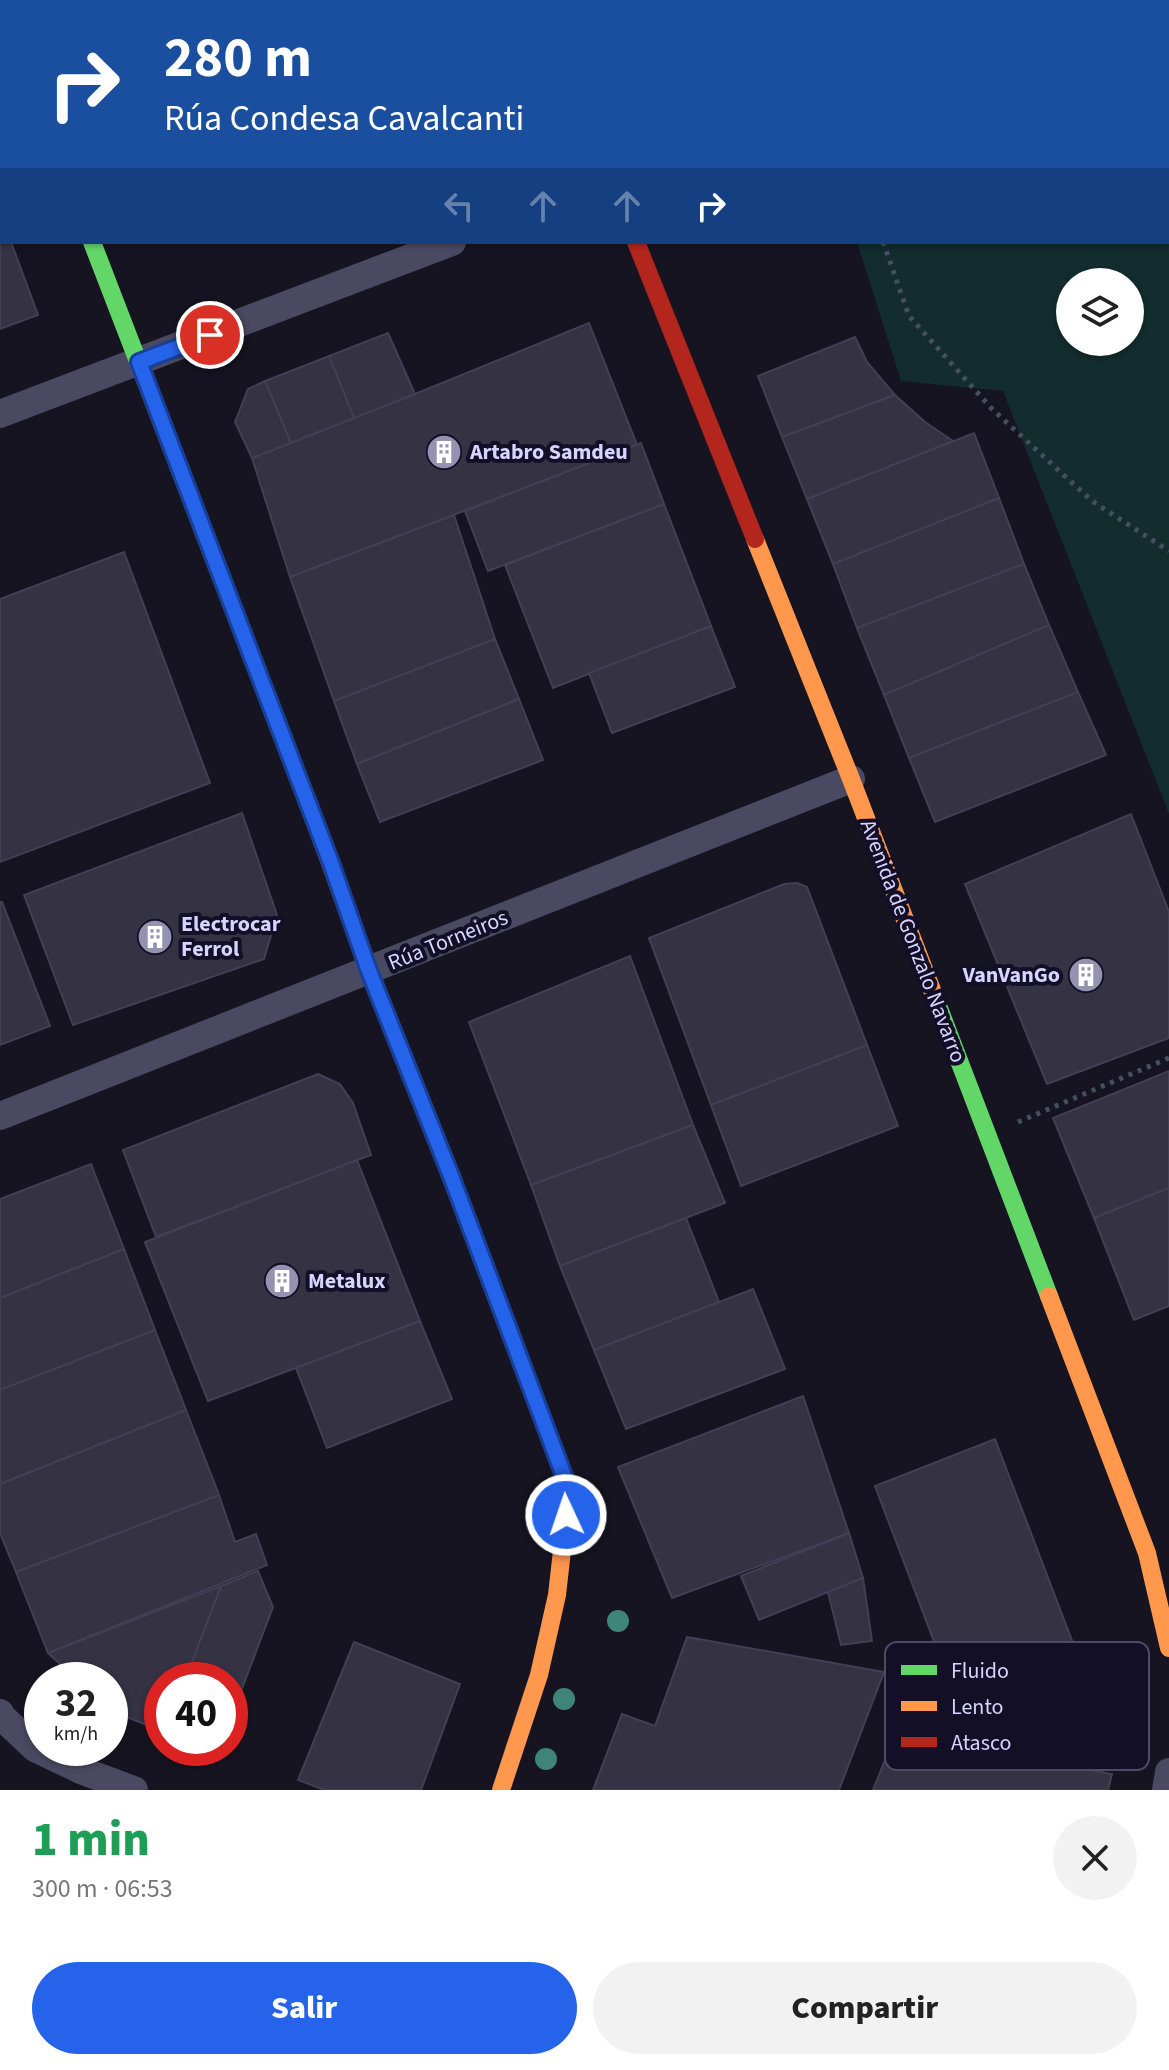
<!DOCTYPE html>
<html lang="es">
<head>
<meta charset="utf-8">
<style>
  body { margin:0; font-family:"Source Sans 3",sans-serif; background:#f2f2f2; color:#222; height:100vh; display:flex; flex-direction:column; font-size:30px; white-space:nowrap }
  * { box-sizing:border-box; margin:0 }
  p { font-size:26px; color:#767676 }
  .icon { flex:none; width:44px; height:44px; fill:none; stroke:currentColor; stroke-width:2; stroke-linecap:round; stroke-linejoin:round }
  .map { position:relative; height:1790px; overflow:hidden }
  .panel { display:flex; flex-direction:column; background:#fff; flex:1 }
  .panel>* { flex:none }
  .banner { position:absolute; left:0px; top:0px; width:1170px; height:244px; box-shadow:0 2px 6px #0004; background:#1a4fa0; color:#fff; overflow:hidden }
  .fabs { position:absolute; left:1056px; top:268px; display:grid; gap:16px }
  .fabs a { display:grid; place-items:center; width:88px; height:88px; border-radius:50%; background:#fff; box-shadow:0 2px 6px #0004; font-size:40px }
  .speed { position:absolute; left:24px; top:1662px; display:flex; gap:16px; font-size:40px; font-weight:700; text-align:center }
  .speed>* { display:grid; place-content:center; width:104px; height:104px; border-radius:50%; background:#fff; box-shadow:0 2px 6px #0004; line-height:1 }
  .speed small { font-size:20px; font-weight:400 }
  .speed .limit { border:12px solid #d22; background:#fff; color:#111 }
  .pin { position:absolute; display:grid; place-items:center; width:68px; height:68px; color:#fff; margin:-34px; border:4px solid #fff; border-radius:50%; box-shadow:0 2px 8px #0007 }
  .me { position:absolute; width:88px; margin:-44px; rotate:357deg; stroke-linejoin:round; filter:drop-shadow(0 0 6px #0008) }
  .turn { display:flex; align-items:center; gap:28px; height:168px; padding:0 32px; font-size:36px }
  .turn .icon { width:104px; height:104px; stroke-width:2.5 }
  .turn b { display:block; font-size:56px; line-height:68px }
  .lanes { display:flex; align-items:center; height:76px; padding:0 32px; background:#0003; justify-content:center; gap:40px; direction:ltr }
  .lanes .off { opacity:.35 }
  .round { display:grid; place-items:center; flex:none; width:84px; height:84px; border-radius:42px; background:#f2f2f2 }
  .head { display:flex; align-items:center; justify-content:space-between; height:136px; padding:0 32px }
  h1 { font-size:48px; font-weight:800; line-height:60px; color:#1e9e55 }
  .button { display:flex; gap:16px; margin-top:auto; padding:16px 32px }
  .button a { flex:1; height:92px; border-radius:48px; background:#2563eb; color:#fff; font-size:32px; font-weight:800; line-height:92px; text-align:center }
  .button a+a { background:#f2f2f2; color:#222 }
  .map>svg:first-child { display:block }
  .green { fill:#132c2d; fill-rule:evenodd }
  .building { fill:#343243; stroke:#433f54; stroke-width:2 }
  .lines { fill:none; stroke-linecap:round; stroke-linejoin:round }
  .path { stroke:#44505f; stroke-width:5; stroke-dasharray:4 6; stroke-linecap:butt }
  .street { stroke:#4a4962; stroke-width:28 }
  .fast { stroke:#63d668; stroke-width:18 }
  .slow { stroke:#ff974d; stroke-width:18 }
  .jam { stroke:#b3261e; stroke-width:18 }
  .tree { fill:#3e8478 }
  .route-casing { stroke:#184099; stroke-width:20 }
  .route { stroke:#2563eb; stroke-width:14 }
  .labels { text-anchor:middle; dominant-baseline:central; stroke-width:8; stroke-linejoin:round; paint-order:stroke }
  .poi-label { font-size:22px; font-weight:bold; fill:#d9d4ff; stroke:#130f26; text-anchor:start }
  .street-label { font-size:22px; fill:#d9d4ff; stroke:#130f26 }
  .key { fill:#130f26; stroke:#4e4a67; stroke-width:2 }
  .key-label { font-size:22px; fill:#d9d4ff }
</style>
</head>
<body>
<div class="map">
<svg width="1169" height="1790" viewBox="0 0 1169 1790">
  <rect width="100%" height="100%" fill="#161421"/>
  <path class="green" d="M 779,0 L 1169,0 L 1169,814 L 1003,391 L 901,381 L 857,242 L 1168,242 L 1168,2 L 780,2 ZM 1070,282 L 1130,282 L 1130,342 L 1070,342 Z"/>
  <g class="building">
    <polygon points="138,0 274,0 275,2 133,2"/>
    <polygon points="325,0 476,0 477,2 319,2"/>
    <polygon points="0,213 2,218 2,242 11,242 38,315 0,329"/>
    <polygon points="589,323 637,445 290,577 252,458 415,394"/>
    <polygon points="388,333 415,394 354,418 329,356"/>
    <polygon points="855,337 867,362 895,395 782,437 758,376"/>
    <polygon points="329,356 354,418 291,443 265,381"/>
    <polygon points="265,381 291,443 252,458 235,422 248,389"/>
    <polygon points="895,395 925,422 953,441 807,499 782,437"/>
    <polygon points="974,433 999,498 833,564 807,499"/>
    <polygon points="641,443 664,504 488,571 465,511"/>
    <polygon points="999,498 1024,564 857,628 833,564"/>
    <polygon points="664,504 711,626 553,688 505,565"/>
    <polygon points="454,515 495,639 334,701 290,577"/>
    <polygon points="124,552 210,783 0,862 0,599"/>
    <polygon points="1024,564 1049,625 884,695 857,628"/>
    <polygon points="1049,625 1078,692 909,758 884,695"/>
    <polygon points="711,626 735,687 612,733 589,673"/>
    <polygon points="495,639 519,699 357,764 334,701"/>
    <polygon points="1078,692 1106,755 935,822 909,758"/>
    <polygon points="519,699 543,760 380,822 357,764"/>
    <polygon points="242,813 277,915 264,959 73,1025 24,895"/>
    <polygon points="1131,814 1169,912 1169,1038 1047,1084 965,884"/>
    <polygon points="797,883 807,887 867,1045 711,1105 649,938 784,884"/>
    <polygon points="0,902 2,902 50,1026 0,1045"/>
    <polygon points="630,956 693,1125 531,1185 469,1022"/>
    <polygon points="867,1045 898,1126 741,1186 711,1105"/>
    <polygon points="1169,1071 1169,1188 1094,1218 1053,1118"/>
    <polygon points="318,1074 340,1084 353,1103 371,1155 156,1237 123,1150"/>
    <polygon points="693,1125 725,1203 560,1266 531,1185"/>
    <polygon points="357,1160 420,1321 208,1401 145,1242"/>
    <polygon points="91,1164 124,1249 0,1298 0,1199"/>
    <polygon points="1169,1188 1169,1306 1134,1320 1094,1218"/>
    <polygon points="686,1218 719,1302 594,1350 560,1266"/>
    <polygon points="124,1249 155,1330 0,1390 0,1298"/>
    <polygon points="753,1289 785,1369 626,1429 594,1350"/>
    <polygon points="420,1321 452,1399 327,1448 296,1368"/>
    <polygon points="155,1330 186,1410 0,1484 0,1390"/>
    <polygon points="803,1396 849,1533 672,1598 618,1467"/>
    <polygon points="186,1410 219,1495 16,1572 0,1533 0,1484"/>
    <polygon points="995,1439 1089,1685 968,1731 875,1486"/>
    <polygon points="219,1495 235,1542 256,1534 267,1565 48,1653 16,1572"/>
    <polygon points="849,1533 863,1578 759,1620 741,1576"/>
    <polygon points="258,1571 273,1607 230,1720 230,1680 185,1680 221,1586"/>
    <polygon points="863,1578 872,1641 841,1645 828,1592"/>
    <polygon points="221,1586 185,1680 162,1680 162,1731 114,1712 110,1709 110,1680 78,1680 48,1653"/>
    <polygon points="687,1637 884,1672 839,1790 593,1790 622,1714 655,1726"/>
    <polygon points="354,1642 460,1684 421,1790 325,1790 298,1780"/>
    <polygon points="895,1735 1112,1774 1108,1790 873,1790"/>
  </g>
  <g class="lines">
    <g class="path">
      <polyline points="790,0 791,2"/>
      <polyline points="883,242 909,316 992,409 1092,501 1169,551"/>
      <polyline points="1018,1122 1169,1058"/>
    </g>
    <g class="street">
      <polyline points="0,0 2,5"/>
      <polyline points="545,0 546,2"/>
      <polyline points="0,414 452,242"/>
      <polyline points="0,1116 851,779"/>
      <polyline points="0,1713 2,1717 35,1748 83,1771 134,1790"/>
      <polyline points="1166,1790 1169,1772"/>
    </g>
    <g class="fast">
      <polyline points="92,242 304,792"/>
      <polyline points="937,1003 1049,1296"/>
    </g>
    <g class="slow">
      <polyline points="755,539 851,779 937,1003"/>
      <polyline points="1049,1296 1147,1553 1169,1648"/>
      <polyline points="501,1790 539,1675 557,1595 569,1489 545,1425"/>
    </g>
    <g class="jam">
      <polyline points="636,242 755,539"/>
      <polyline points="304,792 369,971 451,1176 545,1425"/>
    </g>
  </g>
  <g class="tree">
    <circle cx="618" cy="1621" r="11"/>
    <circle cx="564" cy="1699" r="11"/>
    <circle cx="546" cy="1759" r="11"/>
  </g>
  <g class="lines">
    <defs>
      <polyline id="route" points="210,335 139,362 331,863 369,971 451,1176 569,1489 566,1515"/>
    </defs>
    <use href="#route" class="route-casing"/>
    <use href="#route" class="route"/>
  </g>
  <defs>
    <symbol id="building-disc" viewBox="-11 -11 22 22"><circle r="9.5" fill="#9591b1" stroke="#130f26"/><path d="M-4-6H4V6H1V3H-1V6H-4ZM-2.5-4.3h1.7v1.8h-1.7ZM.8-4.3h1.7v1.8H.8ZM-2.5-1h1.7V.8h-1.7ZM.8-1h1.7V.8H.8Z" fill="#fff"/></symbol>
  </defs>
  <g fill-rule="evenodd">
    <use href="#building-disc" x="424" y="432" width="40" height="40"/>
    <use href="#building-disc" x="135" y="917" width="40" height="40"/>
    <use href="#building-disc" x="1066" y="955" width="40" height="40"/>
    <use href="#building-disc" x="262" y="1261" width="40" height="40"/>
  </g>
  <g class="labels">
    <g class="poi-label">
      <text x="470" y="452">Artabro Samdeu</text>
      <text x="181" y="924">Electrocar<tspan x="181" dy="25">Ferrol</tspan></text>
      <text x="1060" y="975" text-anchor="end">VanVanGo</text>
      <text x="308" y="1281">Metalux</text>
    </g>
    <g class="street-label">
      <text transform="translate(448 940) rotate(-22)">Rúa Torneiros</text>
      <text transform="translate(913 941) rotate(69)">Avenida de Gonzalo Navarro</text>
    </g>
  </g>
  <rect x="885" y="1642" width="264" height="128" rx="12" class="key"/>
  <rect x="901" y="1665" width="36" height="10" fill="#63d668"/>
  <rect x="901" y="1701" width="36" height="10" fill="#ff974d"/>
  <rect x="901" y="1737" width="36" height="10" fill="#b3261e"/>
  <g class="key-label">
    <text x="951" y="1678">Fluido</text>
    <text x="951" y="1714">Lento</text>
    <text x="951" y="1750">Atasco</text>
  </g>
</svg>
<div class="fabs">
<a><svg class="icon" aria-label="layers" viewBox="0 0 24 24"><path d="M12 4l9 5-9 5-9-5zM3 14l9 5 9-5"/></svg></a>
</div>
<div class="speed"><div>32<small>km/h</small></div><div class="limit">40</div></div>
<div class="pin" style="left:210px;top:335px;background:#d93025"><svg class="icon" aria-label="arrive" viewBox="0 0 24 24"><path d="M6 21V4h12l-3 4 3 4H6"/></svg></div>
<svg class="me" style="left:566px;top:1515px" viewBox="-20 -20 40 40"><circle r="17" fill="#2563eb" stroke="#fff" stroke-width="3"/><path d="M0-11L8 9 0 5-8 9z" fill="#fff"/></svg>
<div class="banner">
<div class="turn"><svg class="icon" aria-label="right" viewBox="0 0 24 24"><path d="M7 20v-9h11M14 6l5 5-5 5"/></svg><div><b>280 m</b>Rúa Condesa Cavalcanti</div></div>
<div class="lanes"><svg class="icon off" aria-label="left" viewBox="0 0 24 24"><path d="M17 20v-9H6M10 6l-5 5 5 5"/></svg><svg class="icon off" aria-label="ahead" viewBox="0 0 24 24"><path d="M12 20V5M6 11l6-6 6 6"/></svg><svg class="icon off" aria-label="ahead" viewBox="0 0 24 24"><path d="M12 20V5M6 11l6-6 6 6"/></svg><svg class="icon" aria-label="right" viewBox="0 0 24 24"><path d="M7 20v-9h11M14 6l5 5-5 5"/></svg></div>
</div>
</div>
<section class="panel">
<div class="head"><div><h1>1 min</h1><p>300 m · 06:53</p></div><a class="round"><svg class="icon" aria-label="close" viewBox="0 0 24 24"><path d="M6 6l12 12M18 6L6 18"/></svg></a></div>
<div class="button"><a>Salir</a><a>Compartir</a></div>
</section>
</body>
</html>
